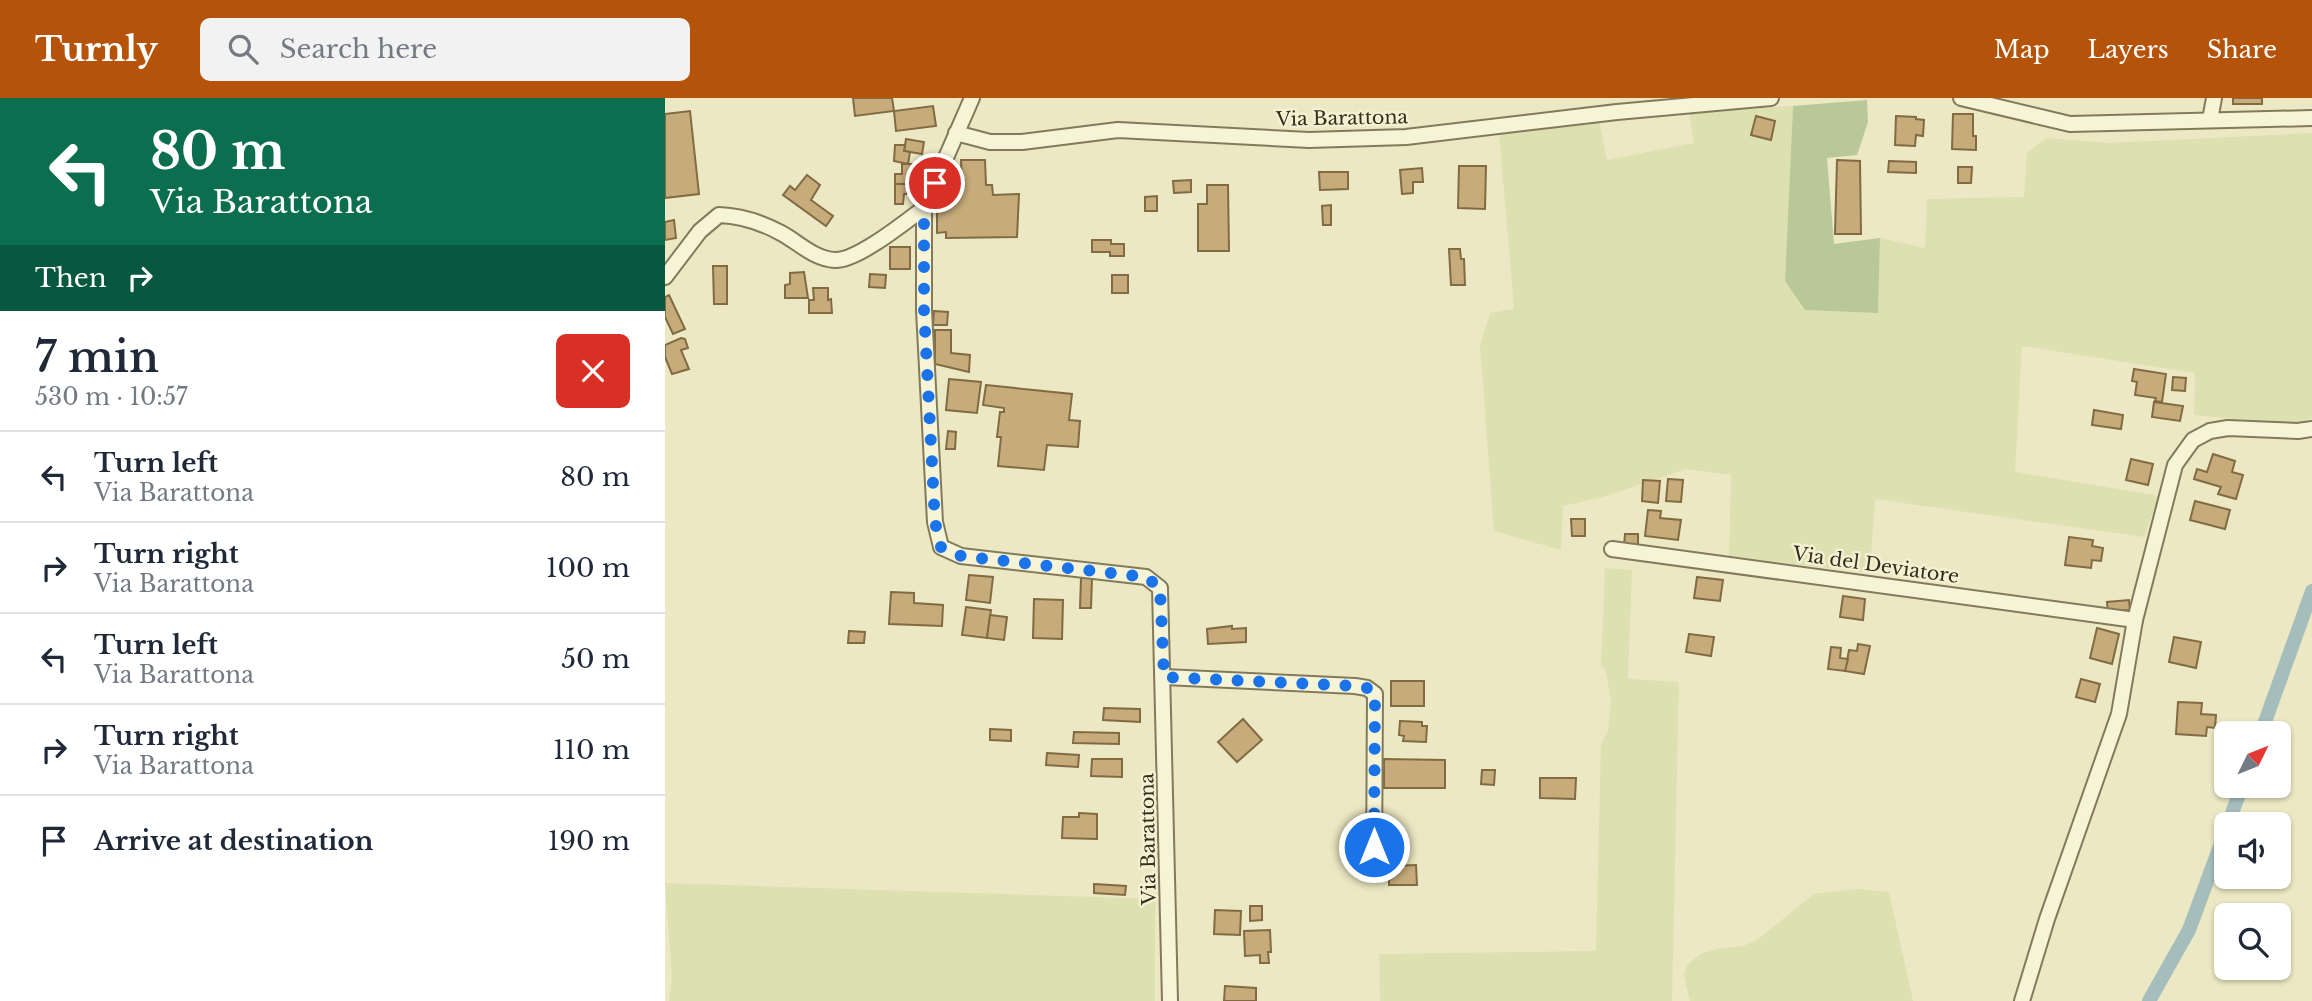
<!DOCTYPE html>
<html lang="en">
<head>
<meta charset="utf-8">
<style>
  body { margin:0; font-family:"Libre Baskerville",serif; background:#f2f2f3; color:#1f2937; height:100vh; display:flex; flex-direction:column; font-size:26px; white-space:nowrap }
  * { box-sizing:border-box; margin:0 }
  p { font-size:23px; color:#747a83 }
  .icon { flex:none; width:38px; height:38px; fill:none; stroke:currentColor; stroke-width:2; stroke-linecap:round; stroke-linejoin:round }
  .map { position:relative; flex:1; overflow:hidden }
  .drawer { display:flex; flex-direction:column; background:#fff; width:665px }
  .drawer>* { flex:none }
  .hud { background:#0b6e4f; color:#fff; overflow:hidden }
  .needle { width:46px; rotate:47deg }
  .controls { position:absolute; left:1549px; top:623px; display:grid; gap:14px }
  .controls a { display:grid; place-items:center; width:77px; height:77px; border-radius:10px; background:#fff; box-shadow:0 2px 5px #0004; font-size:35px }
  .pin { position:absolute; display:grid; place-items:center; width:60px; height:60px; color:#fff; margin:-30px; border:4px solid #fff; border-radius:50%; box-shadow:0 2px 7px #0007 }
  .me { position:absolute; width:77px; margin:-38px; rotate:0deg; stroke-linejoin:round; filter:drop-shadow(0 0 5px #0008) }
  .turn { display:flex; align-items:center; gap:24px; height:147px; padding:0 35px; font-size:32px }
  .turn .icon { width:91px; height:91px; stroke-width:2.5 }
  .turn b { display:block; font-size:49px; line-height:60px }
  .then { display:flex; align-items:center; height:66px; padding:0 35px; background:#0003; gap:14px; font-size:26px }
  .round { display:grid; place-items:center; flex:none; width:74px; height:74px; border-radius:10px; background:#f2f2f3 }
  .head { display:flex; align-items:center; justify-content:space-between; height:119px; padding:0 35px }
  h1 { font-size:42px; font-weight:600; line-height:52px }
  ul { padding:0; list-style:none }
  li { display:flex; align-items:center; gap:21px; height:91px; padding:0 35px; border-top:2px solid #e0e1e3 }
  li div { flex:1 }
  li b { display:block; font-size:26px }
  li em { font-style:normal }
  header { display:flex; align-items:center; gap:42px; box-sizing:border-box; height:98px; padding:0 35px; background:#b45309; color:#fff }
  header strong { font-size:33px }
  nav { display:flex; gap:38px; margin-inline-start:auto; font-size:24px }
  .search { width:490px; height:63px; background:#f2f2f3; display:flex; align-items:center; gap:18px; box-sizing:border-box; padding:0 24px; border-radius:10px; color:#747a83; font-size:26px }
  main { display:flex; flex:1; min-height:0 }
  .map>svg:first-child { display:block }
  .farmland { fill:#dde0b1 }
  .green { fill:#b8c898 }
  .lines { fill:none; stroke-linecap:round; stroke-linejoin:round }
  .canal { stroke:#a5bebc; stroke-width:14 }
  .building { fill:#c7ac7b; stroke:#826a42; stroke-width:2 }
  .street-casing { stroke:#847a5b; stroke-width:18 }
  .street { stroke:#f6f4d6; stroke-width:14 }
  .route { stroke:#1a73e8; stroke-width:12; stroke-dasharray:0 21.6 }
  .labels { text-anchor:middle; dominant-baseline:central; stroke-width:5; stroke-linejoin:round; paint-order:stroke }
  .street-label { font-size:19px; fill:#352e1e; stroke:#f3f1d2 }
</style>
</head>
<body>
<header>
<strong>Turnly</strong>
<div class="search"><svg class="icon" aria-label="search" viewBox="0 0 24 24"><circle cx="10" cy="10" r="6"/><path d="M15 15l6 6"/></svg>Search here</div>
<nav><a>Map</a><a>Layers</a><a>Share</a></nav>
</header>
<main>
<section class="drawer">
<div class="hud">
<div class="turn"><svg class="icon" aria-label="left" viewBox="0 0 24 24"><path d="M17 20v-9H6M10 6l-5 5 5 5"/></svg><div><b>80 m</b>Via Barattona</div></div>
<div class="then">Then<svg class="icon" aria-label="right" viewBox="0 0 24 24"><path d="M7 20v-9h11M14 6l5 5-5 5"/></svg></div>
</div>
<div class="head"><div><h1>7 min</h1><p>530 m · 10:57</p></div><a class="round" style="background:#d93025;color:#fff"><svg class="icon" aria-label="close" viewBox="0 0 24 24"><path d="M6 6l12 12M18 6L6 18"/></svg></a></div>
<ul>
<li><svg class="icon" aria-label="left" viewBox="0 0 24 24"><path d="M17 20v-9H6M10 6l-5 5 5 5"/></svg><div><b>Turn left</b><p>Via Barattona</p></div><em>80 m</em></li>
<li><svg class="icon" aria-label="right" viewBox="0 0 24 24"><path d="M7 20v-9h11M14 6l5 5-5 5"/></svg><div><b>Turn right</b><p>Via Barattona</p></div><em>100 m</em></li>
<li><svg class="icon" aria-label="left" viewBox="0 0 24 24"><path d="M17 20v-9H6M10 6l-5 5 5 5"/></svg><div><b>Turn left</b><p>Via Barattona</p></div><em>50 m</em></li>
<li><svg class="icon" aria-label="right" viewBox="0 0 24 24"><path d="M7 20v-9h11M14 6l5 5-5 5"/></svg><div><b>Turn right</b><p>Via Barattona</p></div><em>110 m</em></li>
<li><svg class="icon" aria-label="arrive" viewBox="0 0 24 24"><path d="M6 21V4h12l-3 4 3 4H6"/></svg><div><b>Arrive at destination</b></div><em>190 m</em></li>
</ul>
</section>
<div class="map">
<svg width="1647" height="903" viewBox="0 0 1647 903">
  <rect width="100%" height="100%" fill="#ebe8c3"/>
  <g class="farmland">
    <polygon points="1128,8 1120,183 1140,212 1212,215 1215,140 1260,150 1262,101 1359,99 1362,55 1381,40 1444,45 1647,35 1647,320 1629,327 1529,317 1530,275 1357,248 1350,374 1494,398 1479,439 1210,401 1205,475 1064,458 1066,377 1021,371 938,399 898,408 896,452 829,433 815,248 825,215 849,211 834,34 934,21 942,62 1029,45 1024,14"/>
    <polygon points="940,470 967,472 963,581 1014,584 1007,903 715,903 714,856 931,853 936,646 943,633 946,604 941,573 936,568"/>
    <polygon points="0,785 490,801 490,903 4,903 7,878"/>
    <polygon points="1192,791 1224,794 1248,903 1025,903 1019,877 1022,867 1035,856 1052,851 1078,848 1092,842 1149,796"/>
  </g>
  <polygon class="green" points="1202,2 1203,24 1192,57 1162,60 1169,146 1215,140 1213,215 1140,212 1120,183 1128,8"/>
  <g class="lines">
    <g class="canal">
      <polyline points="1596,635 1647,493"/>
      <polyline points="1563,726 1577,688"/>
      <polyline points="1484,903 1524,832 1561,732"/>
    </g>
  </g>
  <g class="building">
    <polygon points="188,0 227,0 229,13 190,18"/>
    <rect x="1568" y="0" width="29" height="6"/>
    <polygon points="268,8 271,28 231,33 229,13"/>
    <polygon points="25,13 34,96 0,100 0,16"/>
    <polygon points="1288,16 1308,16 1308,38 1311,38 1311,52 1287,51"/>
    <polygon points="1091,18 1110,23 1106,42 1086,37"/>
    <polygon points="1231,18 1251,19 1251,21 1259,22 1258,38 1251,37 1250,48 1230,47"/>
    <polygon points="241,41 259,44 257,56 239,53"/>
    <polygon points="230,47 240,47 239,53 245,54 243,66 229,63"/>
    <polygon points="296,62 320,62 321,87 327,87 328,97 354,96 352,139 281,140 281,134 272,135 272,97 297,97"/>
    <polygon points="1172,62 1195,63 1196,136 1170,136"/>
    <polygon points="1224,63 1251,64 1251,75 1223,74"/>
    <polygon points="237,66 247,66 248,75 258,75 258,86 230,86 230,76 237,76"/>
    <polygon points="794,68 821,68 820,111 793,110"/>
    <polygon points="1293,69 1307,69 1306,85 1293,85"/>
    <polygon points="757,70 758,84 748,84 748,95 737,96 735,72"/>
    <polygon points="654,74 683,74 683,91 655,92"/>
    <polygon points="142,77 155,87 146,102 168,118 161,128 118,97 125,88 130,92"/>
    <polygon points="526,82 526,94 509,95 508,83"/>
    <polygon points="230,86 242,86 242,96 239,96 238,106 230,106"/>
    <polygon points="542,87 563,87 564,153 533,153 533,106 542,106"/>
    <polygon points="492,98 492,113 480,113 480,99"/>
    <polygon points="666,107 666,127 658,127 657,108"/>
    <polygon points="9,122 11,140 0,142 0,124"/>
    <polygon points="427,142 446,142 446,146 459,146 459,158 445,158 445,154 427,154"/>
    <rect x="225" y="149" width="20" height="22"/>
    <polygon points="784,151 795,151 796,161 799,161 800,187 786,187"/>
    <polygon points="48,168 62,168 62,206 49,206"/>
    <polygon points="139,174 143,200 120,200 120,187 125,186 125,175"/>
    <polygon points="205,176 221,177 220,190 204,189"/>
    <rect x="447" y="177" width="16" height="18"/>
    <polygon points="148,190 163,190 163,202 166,201 167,215 144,215 144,202 149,202"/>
    <polygon points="4,197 20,231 8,236 0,219 0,199"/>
    <polygon points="269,213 283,214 282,227 268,227"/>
    <polygon points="270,232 286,232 286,255 305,257 304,274 270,266"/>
    <polygon points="16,240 20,241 23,250 16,252 24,271 7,276 0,259 0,247"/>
    <polygon points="1469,271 1501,276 1497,304 1490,303 1491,300 1470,297 1472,284 1467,283"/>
    <polygon points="1508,279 1521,280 1520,293 1507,292"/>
    <polygon points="284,281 316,284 312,315 281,312"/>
    <polygon points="321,287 407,296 404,322 415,323 413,349 382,347 379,372 333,368 336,339 332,339 335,314 339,314 339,310 318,307"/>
    <polygon points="1489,304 1518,308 1515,323 1487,319"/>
    <polygon points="1429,312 1458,317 1456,331 1427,327"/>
    <polygon points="283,333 291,334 290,351 281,351"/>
    <polygon points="1548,356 1570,363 1567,374 1578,377 1571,401 1553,396 1556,389 1529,381 1532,371 1542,374"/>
    <polygon points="1466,361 1488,366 1483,387 1461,382"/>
    <polygon points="1003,381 1018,382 1016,404 1001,403"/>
    <polygon points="978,382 995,383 993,405 977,403"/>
    <polygon points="1530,403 1565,412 1560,431 1525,422"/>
    <polygon points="983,412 996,413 995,420 1016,422 1013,442 980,438"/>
    <polygon points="906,421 920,421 920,438 907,438"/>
    <polygon points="960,436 973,436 973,449 959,448"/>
    <polygon points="1404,439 1428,442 1427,448 1438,450 1436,463 1427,462 1426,470 1400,467"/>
    <polygon points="304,477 328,479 325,505 301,502"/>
    <polygon points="1032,479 1058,482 1055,503 1029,500"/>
    <polygon points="416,480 427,480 426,510 415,510"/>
    <polygon points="226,494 249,495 249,505 278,507 277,528 224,526"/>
    <polygon points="1178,498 1200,501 1198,522 1175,519"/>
    <polygon points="369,501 398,502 397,541 368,540"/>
    <polygon points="1464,502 1465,512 1443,514 1442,504"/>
    <polygon points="301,509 326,512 322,540 297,537"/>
    <polygon points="325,517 342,519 339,542 322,540"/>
    <polygon points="567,528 567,531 581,530 581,544 543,546 542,531"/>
    <polygon points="1432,530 1454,536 1447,566 1425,560"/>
    <polygon points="184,533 200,534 199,545 183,545"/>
    <polygon points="1024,536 1049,539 1046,558 1021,554"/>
    <polygon points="1509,539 1536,544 1531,570 1504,564"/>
    <polygon points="1193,546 1205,548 1199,576 1180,573 1184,552 1192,553"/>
    <polygon points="1166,549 1176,550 1175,560 1183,561 1180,573 1163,571"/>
    <polygon points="1416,581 1435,586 1430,604 1411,599"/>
    <rect x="726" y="583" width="33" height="25"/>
    <polygon points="1513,604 1537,605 1536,616 1551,617 1550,630 1542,629 1541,638 1511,636"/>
    <polygon points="439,610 475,611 475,624 438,622"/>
    <polygon points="578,621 597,642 572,664 553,644"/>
    <polygon points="735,623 757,624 757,628 762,628 761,644 738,643 739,638 734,637"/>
    <polygon points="325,631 346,632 346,643 325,642"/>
    <polygon points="409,634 454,635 454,646 408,645"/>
    <polygon points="382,655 414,657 413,669 381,667"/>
    <polygon points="427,661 457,661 457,679 426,678"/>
    <polygon points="719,661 780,662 780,690 719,690"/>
    <polygon points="817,672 830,672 829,687 816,686"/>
    <polygon points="875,680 911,680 910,701 875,700"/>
    <polygon points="414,715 432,716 432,741 397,740 398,719 414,719"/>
    <polygon points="751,767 752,787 724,787 724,768"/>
    <polygon points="429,786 461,788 460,797 429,795"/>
    <polygon points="585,808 597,808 597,822 585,823"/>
    <polygon points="550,812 576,813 575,837 549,836"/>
    <polygon points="605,832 606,854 603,854 604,865 595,865 595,857 580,858 579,833"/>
    <polygon points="560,888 591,890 591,903 559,903"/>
  </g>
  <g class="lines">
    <defs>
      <g id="street">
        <polyline points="307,0 259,110 259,212 270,424 276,449 296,458 481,479 495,490 505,903"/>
        <polyline points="1296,0 1405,26 1647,20"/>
        <polyline points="1545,22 1549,0"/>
        <polyline points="291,35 325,44 357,44 453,32 644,42 741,39 952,14 1106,0"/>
        <path d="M 0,179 L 35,133 L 54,117 C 77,118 96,124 116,135 C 133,144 149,161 170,162 C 192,163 240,124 259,110"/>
        <polyline points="947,451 1470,522"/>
        <polyline points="499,579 690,588 702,590 710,596 709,774"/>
        <polyline points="1357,903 1382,821 1454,616 1470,522 1510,367 1528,342 1545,333 1563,330 1633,333 1647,331"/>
      </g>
    </defs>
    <use href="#street" class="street-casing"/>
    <use href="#street" class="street"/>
  </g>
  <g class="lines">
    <polyline class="route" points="270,85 259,110 259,212 270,424 276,449 296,458 481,479 495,490 499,579 690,588 702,590 710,596 709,749"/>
  </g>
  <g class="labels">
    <g class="street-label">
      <text transform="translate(677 20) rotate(-1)">Via Barattona</text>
      <text transform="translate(1211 467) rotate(8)">Via del Deviatore</text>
      <text transform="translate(483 741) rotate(-91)">Via Barattona</text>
    </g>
  </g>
</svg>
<div class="controls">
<a><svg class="needle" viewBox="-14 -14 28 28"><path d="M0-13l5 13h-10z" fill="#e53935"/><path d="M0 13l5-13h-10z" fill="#747a83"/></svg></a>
<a><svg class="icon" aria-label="sound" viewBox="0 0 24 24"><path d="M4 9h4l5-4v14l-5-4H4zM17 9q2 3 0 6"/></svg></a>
<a><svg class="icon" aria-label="search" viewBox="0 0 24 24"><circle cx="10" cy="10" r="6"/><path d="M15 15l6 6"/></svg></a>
</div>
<div class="pin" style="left:270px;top:85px;background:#d93025"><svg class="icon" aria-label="arrive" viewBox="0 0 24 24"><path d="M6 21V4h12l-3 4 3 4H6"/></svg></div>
<svg class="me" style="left:709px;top:749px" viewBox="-20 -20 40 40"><circle r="17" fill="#1a73e8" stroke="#fff" stroke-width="3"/><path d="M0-11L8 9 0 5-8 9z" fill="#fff"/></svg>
</div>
</main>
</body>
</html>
